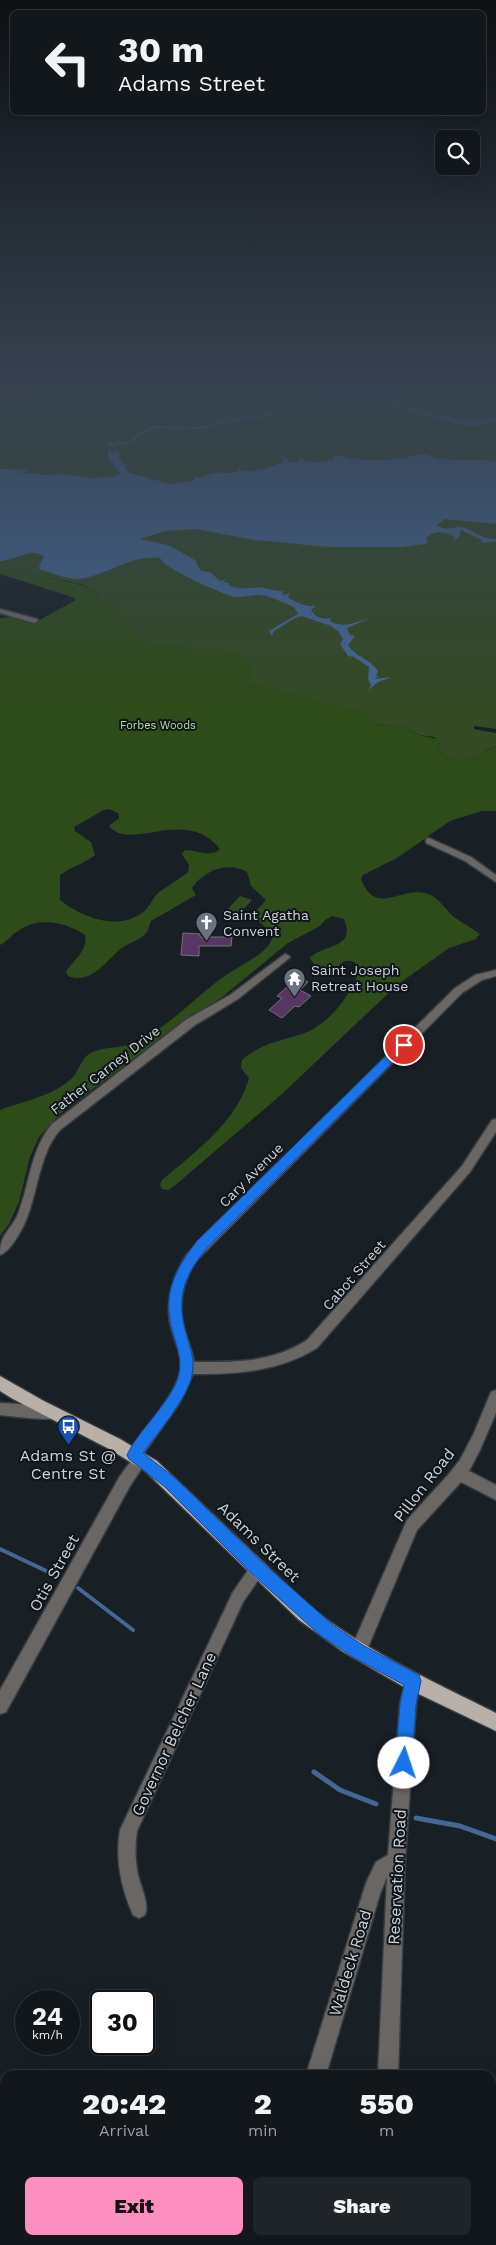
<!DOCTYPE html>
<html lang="en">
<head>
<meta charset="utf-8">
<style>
  body { margin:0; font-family:"Work Sans",sans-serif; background:#1f2429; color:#f1f3f6; height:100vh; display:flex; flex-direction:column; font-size:19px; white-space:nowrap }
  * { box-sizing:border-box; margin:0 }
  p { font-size:16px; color:#9c9fa3 }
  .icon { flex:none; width:28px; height:28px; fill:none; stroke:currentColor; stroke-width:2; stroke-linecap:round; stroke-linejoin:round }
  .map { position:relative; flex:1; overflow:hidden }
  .drawer { position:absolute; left:0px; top:2070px; width:496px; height:175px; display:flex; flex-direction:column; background:#12171c; border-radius:15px 15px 0 0; box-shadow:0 5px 20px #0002,0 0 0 1px #31363b }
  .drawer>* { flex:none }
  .guide { position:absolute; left:10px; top:10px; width:476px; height:105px; border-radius:8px; box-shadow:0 5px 20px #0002,0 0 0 1px #31363b; background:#12171c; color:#f1f3f6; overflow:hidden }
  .buttons { position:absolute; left:435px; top:130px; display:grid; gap:10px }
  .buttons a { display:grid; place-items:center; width:45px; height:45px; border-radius:8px; background:#12171c; box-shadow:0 5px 20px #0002,0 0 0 1px #31363b; font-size:25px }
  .speed { position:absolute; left:15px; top:1990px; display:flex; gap:10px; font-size:25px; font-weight:700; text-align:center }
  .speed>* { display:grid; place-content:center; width:65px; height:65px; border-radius:50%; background:#12171c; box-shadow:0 5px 20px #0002,0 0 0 1px #31363b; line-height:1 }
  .speed small { font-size:12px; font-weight:400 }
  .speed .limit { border:2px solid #111; border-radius:8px; background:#fff; color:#111 }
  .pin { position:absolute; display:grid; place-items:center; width:42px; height:42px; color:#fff; margin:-21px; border:2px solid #fff; border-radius:50%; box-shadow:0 1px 5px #0007 }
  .me { position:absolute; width:55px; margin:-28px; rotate:4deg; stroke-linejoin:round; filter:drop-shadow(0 0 4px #0008) }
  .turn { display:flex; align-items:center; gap:18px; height:105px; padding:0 25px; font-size:22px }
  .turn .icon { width:65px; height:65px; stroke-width:2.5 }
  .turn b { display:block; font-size:35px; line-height:42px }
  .eta { display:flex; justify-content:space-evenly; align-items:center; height:85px; text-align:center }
  .eta b { font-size:30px; font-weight:800; line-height:35px }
  .button { display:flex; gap:10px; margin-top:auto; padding:10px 25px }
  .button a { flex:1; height:58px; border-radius:8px; background:#fd8ec0; color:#111; font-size:20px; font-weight:800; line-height:58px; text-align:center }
  .button a+a { background:#1f2429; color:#f1f3f6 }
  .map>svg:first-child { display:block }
  .green { fill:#334a25 }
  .forest { fill:#2e4b1a; fill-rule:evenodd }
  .water { fill:#446794 }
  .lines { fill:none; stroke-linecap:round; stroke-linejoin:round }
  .stream-far2 { stroke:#446794; stroke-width:2 }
  .stream-far1 { stroke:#446794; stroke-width:4 }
  .stream { stroke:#446794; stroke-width:5 }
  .building { fill:#573663; stroke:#77717a }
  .minor-casing { stroke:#353c41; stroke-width:3 }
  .major-casing { stroke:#353c41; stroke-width:3 }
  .minor { fill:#6a6663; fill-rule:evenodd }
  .major { fill:#b8afa9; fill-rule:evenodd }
  .route { fill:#1a73e8; stroke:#114b97 }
  .labels { text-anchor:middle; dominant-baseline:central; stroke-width:4; stroke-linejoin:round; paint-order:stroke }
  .far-park-label { font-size:11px; fill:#b4e498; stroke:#0f151b }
  .poi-label { font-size:14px; fill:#cdd2d6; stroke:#0f151b; text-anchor:start }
  .street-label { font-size:14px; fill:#cdd2d6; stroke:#0f151b }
  .near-poi-label { font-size:16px; fill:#cdd2d6; stroke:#0f151b }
  .near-street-label { font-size:16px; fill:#cdd2d6; stroke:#0f151b }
</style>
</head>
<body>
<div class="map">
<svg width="496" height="2245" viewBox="0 0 496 2245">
  <rect width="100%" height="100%" fill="#181f25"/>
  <g class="green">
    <path d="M 101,391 L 496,391 L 496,729 L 474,726 L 474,729 L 496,733 L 496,746 C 476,755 459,772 438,751 L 440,743 L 434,737 L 419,735 L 404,727 L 377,724 L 70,756 L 98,594 L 90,587 L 80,584 L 0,568 L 0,396 Z"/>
    <polygon points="240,896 252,900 236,917 224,913"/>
  </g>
  <path class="forest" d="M 0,567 L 90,587 L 98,594 L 100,604 L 105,606 L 113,605 C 127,615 127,634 144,641 C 156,647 169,645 182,646 C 189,646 197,649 205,650 C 210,650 215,648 220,649 C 234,650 246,660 254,671 L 253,675 L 247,679 L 252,683 L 331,705 L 356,709 L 365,713 L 370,720 L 377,724 L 404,727 L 419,735 L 437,739 L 440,743 L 438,751 C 459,772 476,755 496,746 L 496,811 L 482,811 L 450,821 L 397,858 L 363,875 L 361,879 C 376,918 401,885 428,894 C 438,897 446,910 454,917 C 462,923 472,928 480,934 L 476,939 L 449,948 L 397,985 L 282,1094 L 173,1187 L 168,1190 L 162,1189 L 160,1185 L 162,1180 C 195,1152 237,1122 249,1078 L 241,1068 L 242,1060 C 260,1044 279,1041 302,1034 C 329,1025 351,995 360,969 C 355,958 341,958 337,970 L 331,972 L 314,964 L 310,958 C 322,944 357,950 344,919 L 332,916 L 325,920 L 320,926 L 288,943 L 221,998 L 187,1019 L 61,1113 L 39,1137 L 30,1157 L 19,1202 L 9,1224 L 0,1236 L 0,1110 C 24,1101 50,1097 70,1080 C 80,1072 80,1057 93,1052 C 106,1046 120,1049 133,1043 C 167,1029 191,1001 219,980 C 232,970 248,963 261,953 C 267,948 272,942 273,935 L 253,915 L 266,900 L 251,886 L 247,872 C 228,861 204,870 192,888 L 196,895 L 151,921 C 149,925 149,928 147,932 C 142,940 128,943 120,949 C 106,962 90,985 68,976 L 66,972 C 74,959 88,951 85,935 C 66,922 38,916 18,931 C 11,935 7,942 0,945 L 0,618 L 12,617 L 34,623 L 76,600 L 72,597 L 0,574 ZM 110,809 L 119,814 L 119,818 L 109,826 C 130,853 185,805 220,849 C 211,858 197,850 185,850 L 182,854 L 189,865 L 188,872 C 180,879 162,889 156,895 C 151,901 149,908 142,913 C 118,931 81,917 60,900 L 60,875 C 71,867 84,864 95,855 L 91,842 L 75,831 L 74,827 L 104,810 Z"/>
  <g class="water">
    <polygon points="363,393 397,400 400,406 408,406 407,408 416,407 415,410 423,412 428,410 428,413 435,415 439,414 441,417 446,414 446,416 455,419 459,417 459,419 470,420 477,415 474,420 495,419 496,422 475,426 451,424 452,423 445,420 393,407 391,405 393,402 361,395"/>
    <path d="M 108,448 L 112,453 L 117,451 L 121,454 L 118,457 L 123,464 L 128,465 L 125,468 L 130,473 L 170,484 L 193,481 L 196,477 L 200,479 C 216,469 221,475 238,472 L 238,469 C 251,476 271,466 284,462 L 278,451 L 289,462 L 300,462 L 298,457 C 306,464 324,463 334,459 L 334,454 L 352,459 L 372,460 L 397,459 L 424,454 L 440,459 L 496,461 L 496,524 L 445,519 L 437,525 C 448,533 456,524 465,528 C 475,532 484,540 496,539 L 496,541 L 475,544 L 482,542 L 482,540 L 461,530 L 459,537 L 453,541 L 455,537 C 444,531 435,530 426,538 L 428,542 L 425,544 L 402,547 L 329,547 L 255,540 L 195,529 L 165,531 L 140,539 L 168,545 L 195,560 L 200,570 L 211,573 L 220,581 L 227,579 L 223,582 L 229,583 L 229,585 C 242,592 251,586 264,588 C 271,589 276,592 284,591 L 282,593 L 283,595 L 290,593 L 288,597 C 296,603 306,607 316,606 L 311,610 C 315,617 323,620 331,618 L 330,621 C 345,629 354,622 370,618 L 347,628 L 350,635 L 355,636 L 348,645 C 355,657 371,659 378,671 L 376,676 L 379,676 L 374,679 L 392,677 L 378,682 L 368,690 L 371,685 L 368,679 L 369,667 L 354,657 L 348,656 L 340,644 L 343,639 L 338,631 L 331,626 L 302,616 L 295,618 L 274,631 L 272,636 L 269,631 L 298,614 L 294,607 C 283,603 273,597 262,595 C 251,594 241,599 231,596 C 216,591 164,568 160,558 C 130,554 106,577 77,579 C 64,579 51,572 39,569 L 40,564 L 44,557 C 31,546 14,561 0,561 L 0,469 L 29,470 L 20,474 L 33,473 L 42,475 L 65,474 L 88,478 L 117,477 L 115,474 L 118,475 L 120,473 L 109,459 Z"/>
  </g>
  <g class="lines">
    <g class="stream-far2">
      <polyline points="342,391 361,395"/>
      <polyline points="117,451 109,444 128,443 143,432 155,427 199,428 239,419 296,411 322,403 344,392"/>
    </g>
    <g class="stream-far1">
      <polyline points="0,1549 57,1576"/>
      <polyline points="78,1588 133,1630"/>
    </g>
    <g class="stream">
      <polyline points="314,1772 340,1790 376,1804"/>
      <polyline points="416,1818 460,1826 496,1839"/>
    </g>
  </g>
  <g class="building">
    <polygon points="183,933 200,934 200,937 232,937 231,946 199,946 199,956 181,955"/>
    <polygon points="298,977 308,982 300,990 311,996 299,1007 295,1006 282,1018 269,1010 282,998 277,996"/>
  </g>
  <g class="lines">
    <defs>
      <g id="minor">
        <polygon points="52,391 77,391 0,397 0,393"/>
        <polygon points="0,609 37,619 38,621 34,623 0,613"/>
        <polygon points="429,838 471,857 496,875 496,882 465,861 426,843 426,839"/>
        <path d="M 285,954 L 288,955 L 290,957 L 288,959 L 238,999 L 195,1025 L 60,1130 C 54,1137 49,1145 46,1154 C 34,1185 34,1214 14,1242 C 10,1247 6,1253 0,1255 C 0,1233 10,1232 18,1214 C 30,1183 30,1151 52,1124 L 187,1019 L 230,995 Z"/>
        <path d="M 496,970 L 496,976 L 482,980 L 462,993 L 195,1262 C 182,1284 177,1307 185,1332 C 188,1342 193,1352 194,1362 C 236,1362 271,1363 307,1340 L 462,1166 L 492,1120 L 496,1119 L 496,1132 L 470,1172 L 317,1348 C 278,1372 238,1374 193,1374 L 179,1404 L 144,1453 L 148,1459 L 130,1486 L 6,1712 L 0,1714 L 0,1690 L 120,1476 L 131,1461 L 127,1455 L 129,1450 C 144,1430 179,1392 181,1367 C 182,1356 176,1344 173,1334 C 163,1305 171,1279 187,1254 L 454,989 L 475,975 Z"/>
        <polygon points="496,1390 496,1413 480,1450 469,1471 496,1485 496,1500 461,1482 417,1530 364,1657 358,1659 352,1657 350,1651 407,1520 448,1475 460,1460 474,1433 491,1392"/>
        <path d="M 0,1403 L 37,1405 L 55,1410 L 57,1414 L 55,1418 C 49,1421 10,1416 0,1415 Z"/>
        <path d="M 258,1561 L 263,1563 L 265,1568 L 263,1573 L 243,1602 L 137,1831 C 135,1844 135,1857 137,1870 C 139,1884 150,1903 145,1915 L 139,1918 L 133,1915 C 121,1887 115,1860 120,1830 L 233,1592 L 253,1563 Z"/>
        <polygon points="413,1673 419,1675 421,1681 416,1704 405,1861 398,2075 378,2075 387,1877 380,1894 326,2075 306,2075 366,1883 376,1862 388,1855 400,1704 407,1675"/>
        <polygon points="65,2240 85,2240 83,2245 63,2245"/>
        <polygon points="256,2240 276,2240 275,2245 255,2245"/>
        <rect x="372" y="2240" width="20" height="5"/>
      </g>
      <g id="major">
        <path d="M 0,1376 L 42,1400 L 120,1439 L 157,1461 L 311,1608 C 368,1652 432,1681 496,1713 L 496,1731 L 404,1687 L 342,1651 L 299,1620 L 277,1599 L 145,1471 L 109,1449 L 13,1399 L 0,1391 Z"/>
        <polygon points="0,2106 5,2108 5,2132 0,2130"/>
        <polygon points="164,2240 192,2240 194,2245 166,2245"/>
      </g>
    </defs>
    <use href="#minor" class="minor-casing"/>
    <use href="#major" class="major-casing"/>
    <use href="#minor" class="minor"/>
    <use href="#major" class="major"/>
  </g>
  <linearGradient id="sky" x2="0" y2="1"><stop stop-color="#0d1114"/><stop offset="0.55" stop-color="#374251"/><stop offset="1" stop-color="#374251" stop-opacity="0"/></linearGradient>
  <rect width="496" height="705" fill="url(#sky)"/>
  <path class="route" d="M 404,1041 L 408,1042 L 409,1045 L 408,1047 L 206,1249 C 182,1279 176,1299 187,1337 C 191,1350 195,1361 192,1375 C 188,1397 157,1434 143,1453 L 175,1478 L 263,1563 L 333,1625 L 364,1646 L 419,1675 L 421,1681 L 416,1704 L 412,1763 L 409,1769 L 404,1771 L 398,1769 L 395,1763 L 400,1704 L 404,1685 L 353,1657 L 321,1636 L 252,1574 L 165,1487 L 129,1459 L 127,1455 C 139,1429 173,1401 179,1374 C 182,1359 177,1347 173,1333 C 162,1295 174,1271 197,1241 L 400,1042 Z"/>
  <defs>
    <symbol id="church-pin" viewBox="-11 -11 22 30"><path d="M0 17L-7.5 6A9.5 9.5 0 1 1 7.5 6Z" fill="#6b7280" stroke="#0f151b"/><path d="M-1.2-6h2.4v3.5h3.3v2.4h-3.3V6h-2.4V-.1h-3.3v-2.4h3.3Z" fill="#fff"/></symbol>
    <symbol id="temple-pin" viewBox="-11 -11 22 30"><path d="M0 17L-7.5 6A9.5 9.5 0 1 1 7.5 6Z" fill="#6b7280" stroke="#0f151b"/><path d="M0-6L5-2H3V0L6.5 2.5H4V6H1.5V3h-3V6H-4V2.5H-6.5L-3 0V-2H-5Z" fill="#fff"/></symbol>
    <symbol id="bus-pin" viewBox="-11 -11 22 30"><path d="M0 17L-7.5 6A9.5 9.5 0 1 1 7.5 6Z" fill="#1a4fb4" stroke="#0f151b"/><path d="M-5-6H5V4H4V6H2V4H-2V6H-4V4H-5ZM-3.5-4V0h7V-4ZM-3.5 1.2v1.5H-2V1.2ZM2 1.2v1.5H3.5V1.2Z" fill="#fff"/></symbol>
  </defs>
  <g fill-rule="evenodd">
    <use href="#church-pin" x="194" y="910" width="25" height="34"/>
    <use href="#temple-pin" x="282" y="966" width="25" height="34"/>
    <use href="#bus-pin" x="56" y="1414" width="25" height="34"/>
  </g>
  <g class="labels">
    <g class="far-park-label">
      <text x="158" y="725">Forbes Woods</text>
    </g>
    <g class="poi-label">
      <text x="223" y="915">Saint Agatha<tspan x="223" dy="16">Convent</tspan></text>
      <text x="311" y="970">Saint Joseph<tspan x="311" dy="16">Retreat House</tspan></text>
    </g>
    <g class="street-label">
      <text transform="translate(105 1070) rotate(-38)">Father Carney Drive</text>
      <text transform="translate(251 1175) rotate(-45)">Cary Avenue</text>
      <text transform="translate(354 1275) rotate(-49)">Cabot Street</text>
    </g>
    <g class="near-poi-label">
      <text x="68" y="1455">Adams St @<tspan x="68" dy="18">Centre St</tspan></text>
    </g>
    <g class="near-street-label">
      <text transform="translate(424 1485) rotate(-52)">Pillon Road</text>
      <text transform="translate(259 1542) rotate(44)">Adams Street</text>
      <text transform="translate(54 1573) rotate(-61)">Otis Street</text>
      <text transform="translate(174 1734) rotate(-65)">Governor Belcher Lane</text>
      <text transform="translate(397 1877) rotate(-87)">Reservation Road</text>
      <text transform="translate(350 1963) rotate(-73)">Waldeck Road</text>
    </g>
  </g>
</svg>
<div class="buttons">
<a><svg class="icon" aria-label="search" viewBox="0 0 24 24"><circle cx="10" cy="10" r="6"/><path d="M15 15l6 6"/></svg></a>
</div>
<div class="speed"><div>24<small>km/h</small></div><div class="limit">30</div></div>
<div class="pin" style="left:404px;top:1045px;background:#d93025"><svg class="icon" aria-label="arrive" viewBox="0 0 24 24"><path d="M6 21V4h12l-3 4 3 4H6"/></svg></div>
<svg class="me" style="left:404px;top:1763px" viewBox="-20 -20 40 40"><circle r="19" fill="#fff"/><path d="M0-13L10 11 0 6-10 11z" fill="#1a73e8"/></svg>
<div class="guide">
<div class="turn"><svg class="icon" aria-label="left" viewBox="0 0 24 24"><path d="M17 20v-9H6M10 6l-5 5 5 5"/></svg><div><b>30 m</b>Adams Street</div></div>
</div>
<section class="drawer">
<div class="eta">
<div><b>20:42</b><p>Arrival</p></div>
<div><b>2</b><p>min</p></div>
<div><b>550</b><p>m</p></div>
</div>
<div class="button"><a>Exit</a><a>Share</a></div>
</section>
</div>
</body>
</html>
